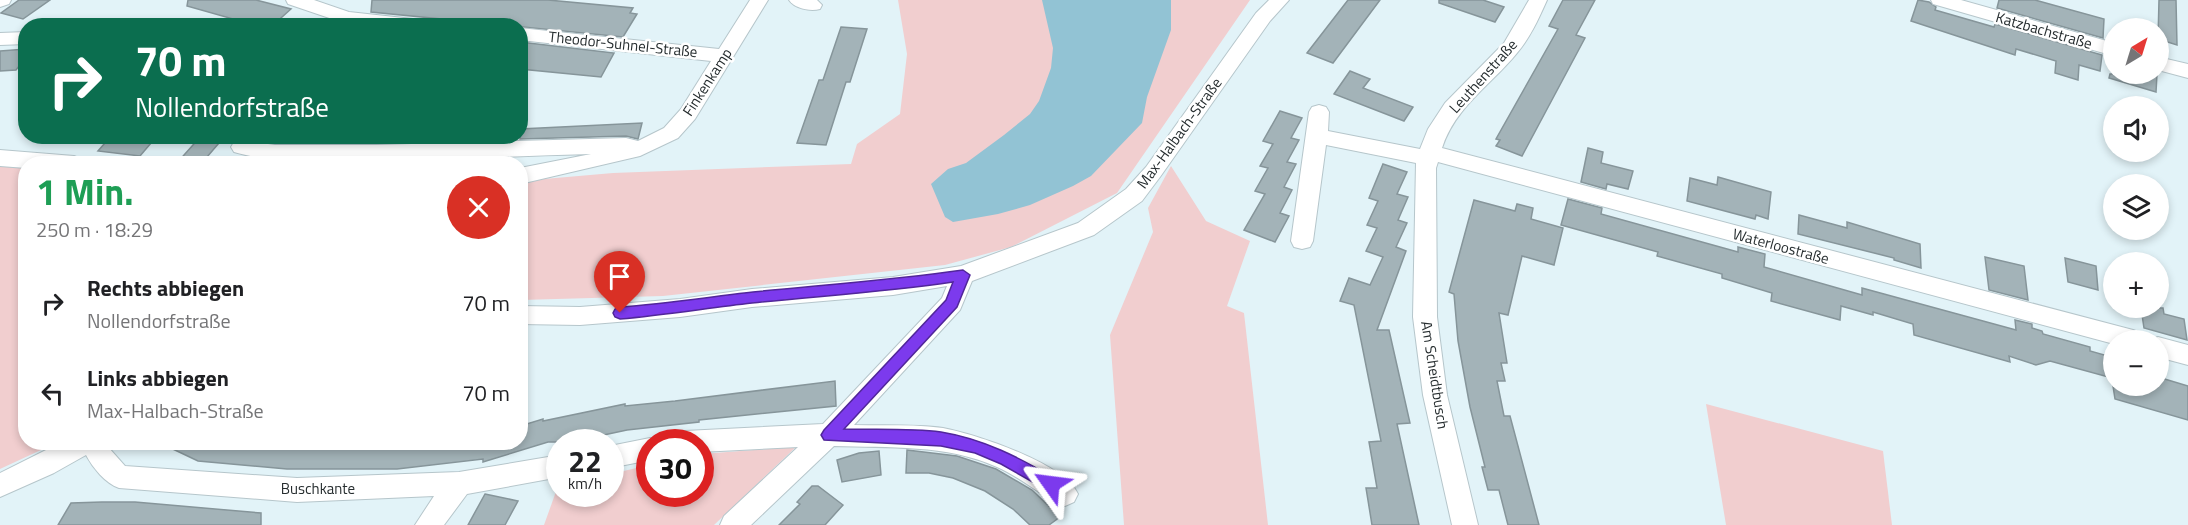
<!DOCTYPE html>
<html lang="de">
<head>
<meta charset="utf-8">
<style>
  body { margin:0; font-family:"Titillium Web",sans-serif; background:#f6f6f6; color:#202124; height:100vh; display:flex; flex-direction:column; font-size:22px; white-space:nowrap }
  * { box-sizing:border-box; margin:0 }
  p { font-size:20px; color:#757577 }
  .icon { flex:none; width:33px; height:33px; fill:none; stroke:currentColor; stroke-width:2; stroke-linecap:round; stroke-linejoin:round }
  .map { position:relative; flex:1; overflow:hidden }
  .sheet { position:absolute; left:18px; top:156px; width:510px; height:294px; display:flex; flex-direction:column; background:#fff; border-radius:24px; box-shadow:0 3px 9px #0003 }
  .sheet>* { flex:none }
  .banner { position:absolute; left:18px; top:18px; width:510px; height:126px; border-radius:24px; box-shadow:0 3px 9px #0003; background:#0b6e4f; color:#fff; overflow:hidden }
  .needle { width:39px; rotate:38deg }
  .controls { position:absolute; left:2103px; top:18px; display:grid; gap:12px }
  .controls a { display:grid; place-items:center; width:66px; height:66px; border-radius:50%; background:#fff; box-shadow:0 3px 9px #0003; font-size:30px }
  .speed { position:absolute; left:546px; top:429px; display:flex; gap:12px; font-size:30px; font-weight:700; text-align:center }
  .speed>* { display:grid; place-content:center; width:78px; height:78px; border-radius:50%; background:#fff; box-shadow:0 3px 9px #0003; line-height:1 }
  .speed small { font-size:15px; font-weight:400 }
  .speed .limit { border:9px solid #d22; background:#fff; color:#111 }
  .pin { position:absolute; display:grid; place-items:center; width:51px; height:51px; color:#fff; margin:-62px -26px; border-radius:50% 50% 50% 0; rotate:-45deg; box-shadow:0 0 6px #0007 }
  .pin .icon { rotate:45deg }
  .me { position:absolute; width:66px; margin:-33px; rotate:301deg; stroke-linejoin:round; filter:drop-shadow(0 0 4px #0008) }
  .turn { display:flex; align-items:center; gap:21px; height:126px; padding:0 18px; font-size:27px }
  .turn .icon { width:78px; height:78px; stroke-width:2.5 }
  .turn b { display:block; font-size:42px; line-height:51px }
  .round { display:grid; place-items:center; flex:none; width:63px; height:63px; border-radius:32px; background:#f6f6f6 }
  .overview { display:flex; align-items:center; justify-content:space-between; height:102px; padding:0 18px }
  h1 { font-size:36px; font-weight:700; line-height:45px; color:#1e9e55 }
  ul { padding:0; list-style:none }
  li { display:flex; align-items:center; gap:18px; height:90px; padding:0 18px }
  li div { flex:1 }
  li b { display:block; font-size:22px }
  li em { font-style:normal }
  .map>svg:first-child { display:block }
  .green { fill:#f1cecf }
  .water { fill:#92c3d4 }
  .building { fill:#a3b3b8; stroke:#86959a; stroke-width:1.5 }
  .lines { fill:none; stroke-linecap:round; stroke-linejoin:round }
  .street-casing { stroke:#b6c6cb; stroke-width:2 }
  .street { fill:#fff; fill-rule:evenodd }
  .route { fill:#7c3aed; stroke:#51269a; stroke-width:1.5 }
  .labels { text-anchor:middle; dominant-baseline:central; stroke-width:5; stroke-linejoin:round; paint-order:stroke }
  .street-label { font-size:15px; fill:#262d2f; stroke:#fff }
</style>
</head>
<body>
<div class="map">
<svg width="2188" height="525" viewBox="0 0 2188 525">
  <rect width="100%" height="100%" fill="#e2f3f8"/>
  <g class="green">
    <polygon points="898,0 1250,0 1117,193 1011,247 945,265 663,296 521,300 521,181 613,173 851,164 857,144 900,114 907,54"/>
    <polygon points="0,161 26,164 26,442 56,443 0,469"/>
    <polygon points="1171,166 1206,221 1250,241 1227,306 1244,313 1268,525 1124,525 1110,335 1153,232 1148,208"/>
    <polygon points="1706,404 1883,451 1892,525 1726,525"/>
    <polygon points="796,447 714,525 544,525 558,486 560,494 610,494 611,474 649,465 650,494 700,494 701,454"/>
  </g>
  <polygon class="water" points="1042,0 1171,0 1171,30 1147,97 1142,123 1091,176 1073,186 1030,205 998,214 953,222 945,217 931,184 948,169 966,163 1004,135 1030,114 1039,101 1051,68 1053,48"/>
  <g class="building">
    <polygon points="19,0 50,0 23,19 1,13"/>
    <polygon points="188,0 256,0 291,9 272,26 258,26 187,6"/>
    <polygon points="372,0 548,0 633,8 630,13 637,14 623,37 371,12"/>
    <polygon points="1348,0 1380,0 1333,63 1307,53"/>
    <polygon points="1439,0 1483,0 1504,7 1495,22 1439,3"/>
    <polygon points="1563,0 1595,0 1576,35 1585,38 1522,156 1496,146 1500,140 1496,139 1558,29 1549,26"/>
    <polygon points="1918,0 1929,2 1936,7 1935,10 1994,27 1995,24 2102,55 2100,71 2079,65 2078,80 2055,73 2056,61 2016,49 2015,55 1911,21"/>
    <polygon points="1999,0 2035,0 2104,19 2103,38 1997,8"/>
    <polygon points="2159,0 2176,0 2177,45 2158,39"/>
    <polygon points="841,27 867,29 850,82 846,82 826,145 797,143 819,80 823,80"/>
    <polygon points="520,42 614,53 601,77 520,69"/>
    <polygon points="26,49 26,57 16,70 0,71 0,51"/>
    <polygon points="1350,71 1370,79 1363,88 1413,107 1404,121 1334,94"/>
    <polygon points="2110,74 2157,74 2156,92 2109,78"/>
    <polygon points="1280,111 1302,118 1291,138 1299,140 1287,162 1296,164 1284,187 1292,190 1280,213 1289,216 1275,242 1244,230 1265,194 1255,191 1268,168 1260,166 1273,144 1263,141"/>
    <polygon points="642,123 638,139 626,136 520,139 520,129"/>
    <polygon points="111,136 157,136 140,156 98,151"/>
    <polygon points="201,136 225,136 201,164 176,164"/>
    <polygon points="1588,148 1603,152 1601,163 1633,171 1628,189 1607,184 1606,189 1581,182"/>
    <polygon points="1383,164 1407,172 1397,194 1408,197 1398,220 1407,223 1396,247 1406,251 1377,330 1389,330 1410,423 1397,424 1419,525 1372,525 1366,488 1377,488 1369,442 1381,441 1354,305 1340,301 1349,278 1370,285 1383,257 1366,251 1377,228 1367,225 1378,201 1369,198"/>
    <polygon points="1718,177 1771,192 1768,219 1756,215 1755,219 1687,201 1690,178 1717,185"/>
    <polygon points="1568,199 1602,208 1601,214 1738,252 1738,247 1765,254 1764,267 1862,295 1862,288 2016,330 2015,320 2032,324 2032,328 2042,331 2043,334 2090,347 2090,351 2108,356 2112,378 2050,361 2036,365 2009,356 2010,362 1914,335 1913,324 1873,312 1873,315 1841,306 1840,320 1771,301 1772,293 1722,278 1722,274 1657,256 1658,252 1561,225"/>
    <polygon points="1474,200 1515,211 1517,204 1533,208 1531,219 1563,228 1554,265 1522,256 1508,315 1499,313 1507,363 1501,363 1505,381 1497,381 1504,416 1510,416 1539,525 1508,525 1499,490 1488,490 1482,467 1485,467 1470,407 1458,341 1454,294 1449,292"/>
    <polygon points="1799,215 1847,228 1847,222 1920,244 1921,268 1894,260 1894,258 1798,234"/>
    <polygon points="1985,257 2024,266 2028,300 1989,290"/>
    <polygon points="2065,258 2096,266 2098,290 2068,282"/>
    <polygon points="2141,308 2163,308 2164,314 2184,319 2187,340 2144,328"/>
    <polygon points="2158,377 2188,386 2188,420 2115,399 2113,386 2158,386"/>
    <polygon points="835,381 836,406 699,420 699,422 627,430 571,442 548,442 483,462 483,459 397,469 287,469 198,461 158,442 520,442 520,426 543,419 543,421 625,404 625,406 675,401"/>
    <polygon points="907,450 957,456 996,469 1032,490 1060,517 1049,525 1030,525 1013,509 985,491 953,478 929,473 906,473"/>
    <polygon points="879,451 881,475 842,482 837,460 859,453"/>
    <polygon points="812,486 818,486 843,505 825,525 779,525 800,504 797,502"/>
    <polygon points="485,494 518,501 505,525 468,525"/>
    <polygon points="102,502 135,502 261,513 261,525 58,525 71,503"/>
  </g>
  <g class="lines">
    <defs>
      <g id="street">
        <polygon points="0,0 11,0 9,4 0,7"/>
        <polygon points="286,0 314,0 349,12 422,20 429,22 431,26 347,24 288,4"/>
        <path d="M 750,0 L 768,0 L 695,119 L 678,138 L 640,156 L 520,184 L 520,168 L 591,154 C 507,156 423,161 339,160 C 304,160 267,162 234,152 L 231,147 L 234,142 L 241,140 L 275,145 L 376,145 L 626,138 L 638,141 L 664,128 L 681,109 L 711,61 L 520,40 L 520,28 L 719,49 Z"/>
        <path d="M 789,0 L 817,0 L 822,5 L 820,9 C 810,12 794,8 789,0 Z"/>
        <path d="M 1269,0 L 1289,0 L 1270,21 L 1160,177 L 1142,201 L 1094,235 L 972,281 L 960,310 L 854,425 C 883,426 914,424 943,428 C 975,434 1064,463 1078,494 L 1074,502 L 1065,506 C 1041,497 1021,477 997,467 C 946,444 889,448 834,446 L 751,525 L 720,525 L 724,516 L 798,447 L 700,452 L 700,442 L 673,442 L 676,434 L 685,431 L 823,424 L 942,298 L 947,286 L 893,295 L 752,307 L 680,317 L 580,325 L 520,324 L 520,306 L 580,307 L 680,299 L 752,289 L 893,277 L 961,266 L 1078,223 L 1126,189 L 1146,167 L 1256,13 Z"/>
        <path d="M 1529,0 L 1547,0 C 1539,18 1530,38 1517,53 C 1491,85 1455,107 1442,148 L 2133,330 L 2141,333 L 2145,340 L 2114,340 L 2114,344 L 1438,162 L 1436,168 L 1437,317 L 1447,395 L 1478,525 L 1452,525 L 1423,395 L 1413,317 L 1416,163 L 1326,145 L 1313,241 L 1310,247 L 1302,249 L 1294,247 L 1291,241 L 1309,112 L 1312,107 L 1319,105 L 1326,107 L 1329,112 L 1328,131 L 1420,149 L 1428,129 L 1445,103 L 1504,43 Z"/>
        <polygon points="1931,0 1961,0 2114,43 2114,56 1933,4"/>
        <polygon points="26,32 26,44 0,45 0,33"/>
        <polygon points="2158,57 2188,64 2188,78 2158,70"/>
        <polygon points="0,150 74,156 81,159 84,164 26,164 26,168 0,166"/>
        <polygon points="2158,337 2188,345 2188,365 2158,357 2158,340 2149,340"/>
        <polygon points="650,438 660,442 650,442 650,460 610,468 610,446"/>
        <path d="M 62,442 L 107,442 L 109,448 L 125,466 L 297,478 L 459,472 L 560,455 L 560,477 L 467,494 L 444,525 L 415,525 L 434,496 L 297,502 L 119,488 C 105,483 93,468 86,455 L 54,473 L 0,497 L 0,473 Z"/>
      </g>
    </defs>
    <use href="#street" class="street-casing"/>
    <use href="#street" class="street"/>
  </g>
  <path class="route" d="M 963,270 L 970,275 L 957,307 L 844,429 C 876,430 910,428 941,432 C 984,439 1020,458 1056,479 L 1059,484 L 1056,489 L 1051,491 L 1045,489 L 1001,464 L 975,453 L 941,446 L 824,440 L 821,435 L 824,430 L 946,300 L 953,282 C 886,292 819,296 752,303 C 708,308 664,315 620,319 L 615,317 L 613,313 L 615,309 L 620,307 C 665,304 708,297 753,292 C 823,285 893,280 963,270 Z"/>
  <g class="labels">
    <g class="street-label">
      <text transform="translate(2044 30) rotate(16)">Katzbachstraße</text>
      <text transform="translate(623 44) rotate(6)">Theodor-Suhnel-Straße</text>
      <text transform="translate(1483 76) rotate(-48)">Leuthenstraße</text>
      <text transform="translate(707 82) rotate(-57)">Finkenkamp</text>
      <text transform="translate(1179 133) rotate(-54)">Max-Halbach-Straße</text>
      <text transform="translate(1781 246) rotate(15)">Waterloostraße</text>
      <text transform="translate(1435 375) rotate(81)">Am Scheidtbusch</text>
      <text x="318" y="488">Buschkante</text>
    </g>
  </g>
</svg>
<div class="controls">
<a><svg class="needle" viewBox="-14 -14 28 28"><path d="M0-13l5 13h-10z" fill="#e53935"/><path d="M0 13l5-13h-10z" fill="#757577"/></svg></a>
<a><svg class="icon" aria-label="sound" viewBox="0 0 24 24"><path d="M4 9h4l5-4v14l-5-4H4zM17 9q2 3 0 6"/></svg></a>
<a><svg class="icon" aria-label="layers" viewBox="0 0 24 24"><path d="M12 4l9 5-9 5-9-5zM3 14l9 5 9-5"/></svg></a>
<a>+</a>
<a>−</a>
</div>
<div class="speed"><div>22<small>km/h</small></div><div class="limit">30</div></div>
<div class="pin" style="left:620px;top:313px;background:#d93025"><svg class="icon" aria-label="arrive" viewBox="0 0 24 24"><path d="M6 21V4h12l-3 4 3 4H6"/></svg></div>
<svg class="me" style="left:1051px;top:484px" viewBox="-20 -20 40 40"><path d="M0-17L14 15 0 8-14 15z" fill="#7c3aed" stroke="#fff" stroke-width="4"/></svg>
<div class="banner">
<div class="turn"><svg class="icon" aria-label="right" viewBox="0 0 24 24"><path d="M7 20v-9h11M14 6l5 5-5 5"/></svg><div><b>70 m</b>Nollendorfstraße</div></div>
</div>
<section class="sheet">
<div class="overview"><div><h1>1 Min.</h1><p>250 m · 18:29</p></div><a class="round" style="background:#d93025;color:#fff"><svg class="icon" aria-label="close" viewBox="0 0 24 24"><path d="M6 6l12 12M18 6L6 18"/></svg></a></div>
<ul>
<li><svg class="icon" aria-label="right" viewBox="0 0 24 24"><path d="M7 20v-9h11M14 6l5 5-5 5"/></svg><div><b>Rechts abbiegen</b><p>Nollendorfstraße</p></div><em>70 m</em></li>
<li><svg class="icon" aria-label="left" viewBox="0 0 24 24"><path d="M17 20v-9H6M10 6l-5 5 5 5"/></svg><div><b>Links abbiegen</b><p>Max-Halbach-Straße</p></div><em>70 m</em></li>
</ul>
</section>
</div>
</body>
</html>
